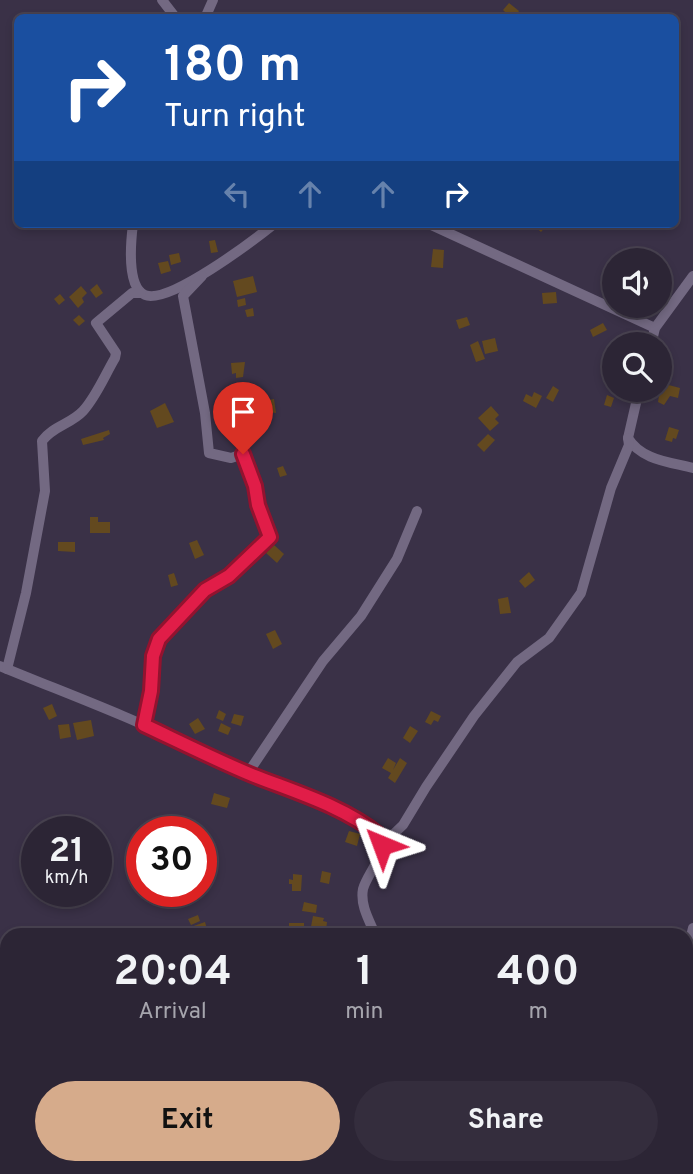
<!DOCTYPE html>
<html lang="en">
<head>
<meta charset="utf-8">
<style>
  body { margin:0; font-family:Overpass,sans-serif; background:#342d3d; color:#f1f3f6; height:100vh; display:flex; flex-direction:column; font-size:26px; white-space:nowrap }
  * { box-sizing:border-box; margin:0 }
  p { font-size:23px; color:#a6a5ad }
  .icon { flex:none; width:38px; height:38px; fill:none; stroke:currentColor; stroke-width:2; stroke-linecap:round; stroke-linejoin:round }
  .map { position:relative; flex:1; overflow:hidden }
  .side { position:absolute; left:0px; top:928px; width:693px; height:247px; display:flex; flex-direction:column; background:#2c2535; border-radius:21px 21px 0 0; box-shadow:0 4px 10px #0003,0 0 0 2px #484250 }
  .side>* { flex:none }
  .guide { position:absolute; left:14px; top:14px; width:665px; height:214px; border-radius:10px; box-shadow:0 4px 10px #0003,0 0 0 2px #484250; background:#1a4fa0; color:#fff; overflow:hidden }
  .tools { position:absolute; left:602px; top:248px; display:grid; gap:14px }
  .tools a { display:grid; place-items:center; width:70px; height:70px; border-radius:50%; background:#2c2535; box-shadow:0 4px 10px #0003,0 0 0 2px #484250; font-size:35px }
  .speed { position:absolute; left:21px; top:816px; display:flex; gap:14px; font-size:35px; font-weight:700; text-align:center }
  .speed>* { display:grid; place-content:center; width:91px; height:91px; border-radius:50%; background:#2c2535; box-shadow:0 4px 10px #0003,0 0 0 2px #484250; line-height:1 }
  .speed small { font-size:18px; font-weight:400 }
  .speed .limit { border:10px solid #d22; background:#fff; color:#111 }
  .pin { position:absolute; display:grid; place-items:center; width:60px; height:60px; color:#fff; margin:-72px -30px; border-radius:50% 50% 50% 0; rotate:-45deg; box-shadow:0 0 7px #0007 }
  .pin .icon { rotate:45deg }
  .me { position:absolute; width:77px; margin:-38px; rotate:316deg; stroke-linejoin:round; filter:drop-shadow(0 0 5px #0008) }
  .turn { display:flex; align-items:center; gap:24px; height:147px; padding:0 35px; font-size:32px }
  .turn .icon { width:91px; height:91px; stroke-width:2.5 }
  .turn b { display:block; font-size:49px; line-height:60px }
  .lanes { display:flex; align-items:center; height:66px; padding:0 35px; background:#0003; justify-content:center; gap:35px; direction:ltr }
  .lanes .off { opacity:.35 }
  .eta { display:flex; justify-content:space-evenly; align-items:center; height:119px; text-align:center }
  .eta b { font-size:42px; font-weight:700; line-height:49px }
  .primary-button { display:flex; gap:14px; margin-top:auto; padding:14px 35px }
  .primary-button a { flex:1; height:80px; border-radius:42px; background:#d6ab8b; color:#111; font-size:28px; font-weight:700; line-height:80px; text-align:center }
  .primary-button a+a { background:#342d3d; color:#f1f3f6 }
  .map>svg:first-child { display:block }
  .building { fill:#63491f }
  .lines { fill:none; stroke-linecap:round; stroke-linejoin:round }
  .minor { stroke:#736982; stroke-width:10 }
  .route-casing { stroke:#92132f; stroke-width:18 }
  .route { stroke:#e11d48; stroke-width:12 }
</style>
</head>
<body>
<div class="map">
<svg width="693" height="1174" viewBox="0 0 693 1174">
  <rect width="100%" height="100%" fill="#3a3147"/>
  <g class="building">
    <polygon points="509,3 519,11 515,18 511,18 503,10"/>
    <polygon points="532,224 548,224 541,232"/>
    <polygon points="215,240 218,252 211,253 209,241"/>
    <polygon points="433,249 444,250 443,268 431,267"/>
    <polygon points="179,253 181,262 171,265 169,255"/>
    <polygon points="168,261 171,271 161,274 158,263"/>
    <polygon points="253,276 257,292 237,297 233,281"/>
    <polygon points="97,284 103,293 96,298 90,290"/>
    <polygon points="81,286 87,293 82,298 84,302 78,308 69,297"/>
    <polygon points="556,292 557,303 543,304 542,293"/>
    <polygon points="60,294 65,300 59,305 54,299"/>
    <polygon points="245,298 246,305 238,307 237,300"/>
    <polygon points="253,308 254,316 247,317 245,310"/>
    <polygon points="79,315 85,321 79,326 73,320"/>
    <polygon points="467,317 470,325 459,329 456,320"/>
    <polygon points="603,323 607,330 593,337 590,330"/>
    <polygon points="495,338 498,351 485,354 482,341"/>
    <polygon points="478,341 485,359 476,362 470,345"/>
    <polygon points="245,362 243,377 236,378 236,373 232,374 231,363"/>
    <polygon points="661,383 680,388 678,398 670,396 664,405 658,402"/>
    <polygon points="553,386 559,390 553,402 546,398"/>
    <polygon points="534,392 542,396 536,408 523,401 526,394 532,397"/>
    <polygon points="607,395 614,398 611,407 604,405"/>
    <polygon points="262,397 263,401 274,399 276,413 254,410 253,402 256,401 255,398"/>
    <polygon points="165,403 174,422 157,428 150,411"/>
    <polygon points="231,404 234,423 224,424 222,411 226,411 225,405"/>
    <polygon points="491,406 499,415 495,419 499,423 490,431 478,418"/>
    <polygon points="669,427 679,430 676,439 673,438 672,442 665,440"/>
    <polygon points="109,430 110,434 103,438 104,440 83,445 81,439"/>
    <polygon points="488,434 495,440 484,452 477,445"/>
    <polygon points="283,466 287,475 280,477 277,468"/>
    <polygon points="90,517 98,517 98,522 110,522 110,533 90,533"/>
    <polygon points="197,540 204,555 195,559 189,543"/>
    <polygon points="58,542 75,542 75,552 58,551"/>
    <polygon points="274,545 284,554 277,563 266,553"/>
    <polygon points="529,572 535,580 525,588 519,581"/>
    <polygon points="174,573 178,585 171,587 168,575"/>
    <polygon points="508,597 511,613 500,614 498,599"/>
    <polygon points="275,630 282,644 273,649 266,634"/>
    <polygon points="52,704 57,716 49,720 43,708"/>
    <polygon points="219,710 226,714 223,721 216,718"/>
    <polygon points="431,711 441,716 438,722 434,720 431,725 425,722"/>
    <polygon points="234,714 244,716 241,726 231,723"/>
    <polygon points="198,718 205,729 195,734 189,724"/>
    <polygon points="91,720 94,736 77,740 73,723"/>
    <polygon points="221,723 231,728 228,735 218,731"/>
    <polygon points="69,724 71,737 60,739 58,725"/>
    <polygon points="410,726 418,731 410,743 403,738"/>
    <polygon points="388,758 396,763 393,770 400,758 407,763 395,783 388,778 391,773 382,768"/>
    <polygon points="214,793 230,798 227,808 211,804"/>
    <polygon points="185,824 187,831 166,831"/>
    <polygon points="349,831 360,834 357,846 345,842"/>
    <polygon points="322,871 331,873 329,884 320,882"/>
    <polygon points="293,874 302,875 301,891 292,891 292,884 289,884 289,879 293,880"/>
    <polygon points="304,902 317,905 316,913 302,911"/>
    <polygon points="198,915 200,921 191,925 188,919"/>
    <polygon points="313,916 324,918 323,921 327,922 326,931 322,930 322,934 310,932"/>
    <polygon points="205,922 207,929 191,934 188,928"/>
    <polygon points="289,923 304,923 304,933 298,933 298,926 297,930 289,929"/>
  </g>
  <g class="lines">
    <g class="minor">
      <polyline points="162,0 176,18"/>
      <polyline points="205,18 213,0"/>
      <path d="M 133,224 C 131,240 126,287 145,295 C 169,305 254,240 274,224"/>
      <polyline points="429,224 655,328"/>
      <polyline points="651,345 655,328 693,276"/>
      <path d="M 639,390 L 628,438 C 641,460 670,462 693,468"/>
      <path d="M 0,666 C 41,683 83,699 123,716 C 166,734 207,756 249,773 C 275,784 364,815 379,835 C 390,851 367,873 363,889 C 360,905 369,920 375,934"/>
      <path d="M 7,669 L 26,593 L 45,491 L 42,441 C 53,426 71,424 83,411 C 96,397 105,375 115,358 L 116,353 L 96,323 L 132,293 L 141,293"/>
      <polyline points="144,725 151,691 153,656 159,639 205,590 228,576 270,537 243,454 231,458 209,453 205,413 183,296 202,276"/>
      <polyline points="248,773 323,661 361,616 397,559 417,511"/>
      <polyline points="382,845 403,825 426,787 474,716 517,662 549,638 581,593 611,488 629,445 628,438"/>
      <polyline points="686,957 693,928"/>
      <polyline points="686,1102 693,1109"/>
      <polyline points="424,1167 424,1174"/>
    </g>
  </g>
  <g class="lines">
    <defs>
      <path id="route" d="M 243,454 L 255,486 L 258,505 L 270,537 L 229,576 L 205,590 L 159,639 L 153,656 L 151,691 L 144,725 C 180,742 216,760 252,775 C 295,792 343,806 379,835 L 382,845"/>
    </defs>
    <use href="#route" class="route-casing"/>
    <use href="#route" class="route"/>
  </g>
</svg>
<div class="tools">
<a><svg class="icon" aria-label="sound" viewBox="0 0 24 24"><path d="M4 9h4l5-4v14l-5-4H4zM17 9q2 3 0 6"/></svg></a>
<a><svg class="icon" aria-label="search" viewBox="0 0 24 24"><circle cx="10" cy="10" r="6"/><path d="M15 15l6 6"/></svg></a>
</div>
<div class="speed"><div>21<small>km/h</small></div><div class="limit">30</div></div>
<div class="pin" style="left:243px;top:454px;background:#d93025"><svg class="icon" aria-label="arrive" viewBox="0 0 24 24"><path d="M6 21V4h12l-3 4 3 4H6"/></svg></div>
<svg class="me" style="left:382px;top:845px" viewBox="-20 -20 40 40"><path d="M0-17L14 15 0 8-14 15z" fill="#e11d48" stroke="#fff" stroke-width="4"/></svg>
<div class="guide">
<div class="turn"><svg class="icon" aria-label="right" viewBox="0 0 24 24"><path d="M7 20v-9h11M14 6l5 5-5 5"/></svg><div><b>180 m</b>Turn right</div></div>
<div class="lanes"><svg class="icon off" aria-label="left" viewBox="0 0 24 24"><path d="M17 20v-9H6M10 6l-5 5 5 5"/></svg><svg class="icon off" aria-label="ahead" viewBox="0 0 24 24"><path d="M12 20V5M6 11l6-6 6 6"/></svg><svg class="icon off" aria-label="ahead" viewBox="0 0 24 24"><path d="M12 20V5M6 11l6-6 6 6"/></svg><svg class="icon" aria-label="right" viewBox="0 0 24 24"><path d="M7 20v-9h11M14 6l5 5-5 5"/></svg></div>
</div>
<section class="side">
<div class="eta">
<div><b>20:04</b><p>Arrival</p></div>
<div><b>1</b><p>min</p></div>
<div><b>400</b><p>m</p></div>
</div>
<div class="primary-button"><a>Exit</a><a>Share</a></div>
</section>
</div>
</body>
</html>
